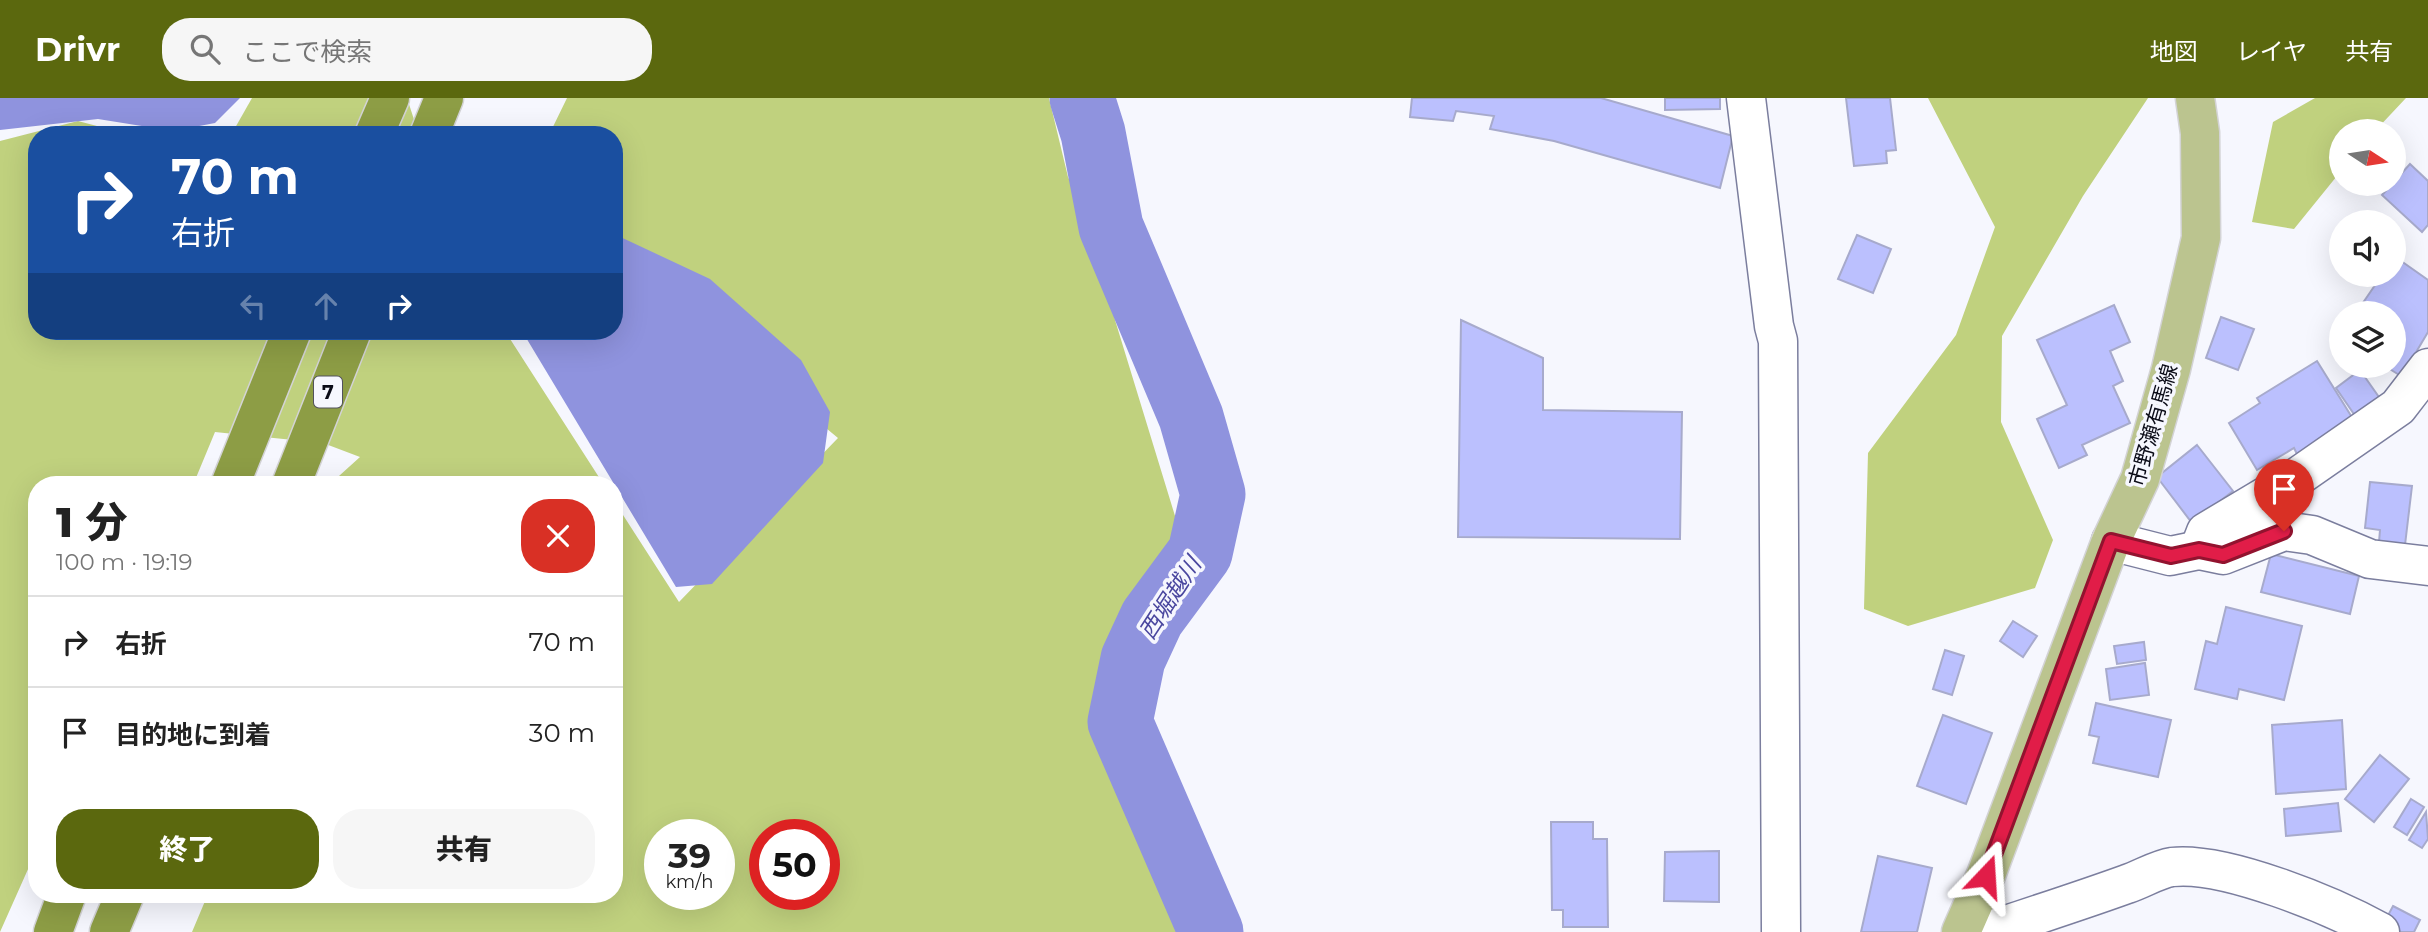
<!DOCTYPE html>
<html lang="ja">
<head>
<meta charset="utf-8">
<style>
  body { margin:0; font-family:Montserrat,"Noto Sans JP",sans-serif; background:#f6f6f6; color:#222; height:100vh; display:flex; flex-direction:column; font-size:26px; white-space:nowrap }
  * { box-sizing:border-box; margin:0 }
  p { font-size:23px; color:#767676 }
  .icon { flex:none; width:38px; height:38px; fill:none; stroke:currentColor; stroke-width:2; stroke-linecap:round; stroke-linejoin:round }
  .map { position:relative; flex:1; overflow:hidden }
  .sheet { position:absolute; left:28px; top:378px; width:595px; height:427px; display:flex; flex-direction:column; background:#fff; border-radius:28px; box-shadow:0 7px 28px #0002 }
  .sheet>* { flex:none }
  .hud { position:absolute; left:28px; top:28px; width:595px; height:214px; border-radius:28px; box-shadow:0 7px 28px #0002; background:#1a4fa0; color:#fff; overflow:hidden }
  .needle { width:46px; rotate:102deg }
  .buttons { position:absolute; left:2329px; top:21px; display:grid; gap:14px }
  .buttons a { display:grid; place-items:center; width:77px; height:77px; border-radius:50%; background:#fff; box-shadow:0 7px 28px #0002; font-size:35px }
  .speed { position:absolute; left:644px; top:721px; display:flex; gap:14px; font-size:35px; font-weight:700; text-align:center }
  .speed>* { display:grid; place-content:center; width:91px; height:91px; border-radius:50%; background:#fff; box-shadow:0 7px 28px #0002; line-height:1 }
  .speed small { font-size:18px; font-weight:400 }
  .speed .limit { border:10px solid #d22; background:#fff; color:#111 }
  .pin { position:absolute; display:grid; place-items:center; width:60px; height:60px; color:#fff; margin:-72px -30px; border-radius:50% 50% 50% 0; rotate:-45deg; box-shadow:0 0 7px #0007 }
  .pin .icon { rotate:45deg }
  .me { position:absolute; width:77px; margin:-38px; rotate:20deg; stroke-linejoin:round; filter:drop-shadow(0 0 5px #0008) }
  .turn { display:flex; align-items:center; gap:24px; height:147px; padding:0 28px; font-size:32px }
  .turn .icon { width:91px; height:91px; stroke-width:2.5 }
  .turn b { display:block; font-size:49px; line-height:60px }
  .lanes { display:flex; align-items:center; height:66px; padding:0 28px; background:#0003; justify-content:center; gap:35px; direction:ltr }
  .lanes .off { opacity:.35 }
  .round { display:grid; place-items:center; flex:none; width:74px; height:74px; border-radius:28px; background:#f6f6f6 }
  .headline { display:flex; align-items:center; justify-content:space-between; height:119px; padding:0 28px }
  h1 { font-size:42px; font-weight:800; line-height:52px }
  .action { display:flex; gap:14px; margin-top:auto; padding:14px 28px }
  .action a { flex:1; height:80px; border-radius:28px; background:#5b680e; color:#fff; font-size:28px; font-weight:800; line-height:80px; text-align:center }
  .action a+a { background:#f6f6f6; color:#222 }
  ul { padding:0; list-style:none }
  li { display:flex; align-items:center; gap:21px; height:91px; padding:0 28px; border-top:2px solid #e0e0e0 }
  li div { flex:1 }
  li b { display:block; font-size:26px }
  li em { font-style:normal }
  header { display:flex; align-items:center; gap:42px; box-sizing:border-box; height:98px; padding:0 35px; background:#5b680e; color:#fff }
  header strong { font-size:33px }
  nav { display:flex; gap:38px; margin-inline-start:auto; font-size:24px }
  .search { width:490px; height:63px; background:#f6f6f6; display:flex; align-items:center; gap:18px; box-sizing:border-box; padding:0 24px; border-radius:28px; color:#767676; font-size:26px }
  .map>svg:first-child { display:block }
  .forest { fill:#c0d17e; fill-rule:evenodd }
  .water { fill:#8f93de }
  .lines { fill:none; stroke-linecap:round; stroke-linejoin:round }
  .river { stroke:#8f93de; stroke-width:65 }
  .building { fill:#bbc0fe; stroke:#a7aacc; stroke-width:2 }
  .minor-casing { stroke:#7b7e9e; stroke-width:41 }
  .major-casing { stroke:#d3d3d5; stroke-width:41 }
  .highway-casing { stroke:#d3d3d5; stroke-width:41 }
  .minor { stroke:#fff; stroke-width:38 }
  .major { stroke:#bbc48f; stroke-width:38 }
  .highway { stroke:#8d9d45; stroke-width:38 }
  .route-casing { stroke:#92132f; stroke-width:18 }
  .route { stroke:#e11d48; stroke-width:12 }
  .labels { text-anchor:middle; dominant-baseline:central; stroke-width:7; stroke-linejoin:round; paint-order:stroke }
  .shield { fill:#f6f7fe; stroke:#52525d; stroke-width:2 }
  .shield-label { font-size:19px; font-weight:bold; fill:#0b0c18 }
  .street-label { font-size:21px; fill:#0b0c18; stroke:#f6f7fe }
  .water-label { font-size:23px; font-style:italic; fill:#4a479f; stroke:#f6f7fe }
</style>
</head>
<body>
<header>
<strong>Drivr</strong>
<div class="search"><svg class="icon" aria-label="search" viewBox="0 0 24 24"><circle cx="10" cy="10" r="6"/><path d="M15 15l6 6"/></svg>ここで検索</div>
<nav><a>地図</a><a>レイヤ</a><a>共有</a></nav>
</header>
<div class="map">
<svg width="2428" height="834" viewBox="0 0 2428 834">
  <rect width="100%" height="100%" fill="#f6f7fe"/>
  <g class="forest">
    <polygon points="252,0 407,0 419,37 231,37"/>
    <path d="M 567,0 L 1049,0 L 1068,79 L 1105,157 L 1115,222 L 1179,431 L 1095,647 L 1193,834 L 192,834 L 208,796 L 614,796 L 614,403 L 679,504 L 838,340 L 614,154 L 614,37 L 549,37 ZM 660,737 L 719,737 L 719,796 L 660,796 ZM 765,737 L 824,737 L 824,796 L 765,796 Z"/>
    <polygon points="1928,0 2148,0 2083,98 2002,238 2001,324 2053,442 2035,490 1908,528 1864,511 1868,355 1956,237 1995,129"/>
    <polygon points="2315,0 2406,0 2375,33 2342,33 2341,73 2294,131 2252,124 2273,24"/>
    <polygon points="78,23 131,37 37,37 37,233 505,233 604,387 329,387 360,359 323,345 215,334 193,387 37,387 37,751 0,834 0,43"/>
  </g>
  <g class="water">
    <polygon points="0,0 240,0 215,25 173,33 98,21 0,32"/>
    <polygon points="614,136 710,181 801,262 830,314 823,365 712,486 676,489 522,233 614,233"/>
  </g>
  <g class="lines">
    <polyline class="river" points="1082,0 1093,35 1111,129 1191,319 1213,396 1200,455 1152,520 1133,561 1120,624 1211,834"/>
  </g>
  <g class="building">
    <polygon points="1412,0 1601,0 1733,38 1720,90 1554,43 1490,31 1494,18 1456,13 1453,23 1410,19"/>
    <polygon points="1665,0 1720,0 1720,11 1665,12"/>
    <polygon points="1846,0 1890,0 1896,52 1886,53 1887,65 1854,68"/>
    <polygon points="2410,66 2428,83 2428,127 2422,134 2382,97"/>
    <polygon points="1857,137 1891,151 1873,195 1838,181"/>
    <polygon points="2394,158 2428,182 2428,234 2415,256 2419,259 2404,280 2385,268 2394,268 2394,215 2356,215 2382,177 2394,177"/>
    <polygon points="2114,207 2130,244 2110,253 2123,283 2113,288 2130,325 2082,347 2087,357 2059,370 2037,321 2067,307 2037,242"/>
    <polygon points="2221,219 2254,231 2238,272 2206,260"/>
    <polygon points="1461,222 1543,260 1543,312 1682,314 1680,441 1458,439"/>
    <polygon points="2317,263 2353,321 2297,356 2294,350 2257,372 2229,325 2260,305 2257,300"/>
    <polygon points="2360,272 2381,302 2356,319 2336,290"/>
    <polygon points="2197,347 2233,393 2192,425 2157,379"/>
    <polygon points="2370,384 2412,388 2405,447 2379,444 2380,432 2365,430"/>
    <polygon points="2271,456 2359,478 2350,516 2261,494"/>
    <polygon points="2226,509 2302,528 2284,602 2239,591 2237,601 2195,591 2206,543 2217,546"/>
    <polygon points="2013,523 2037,538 2023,559 2000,543"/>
    <polygon points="2144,544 2146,562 2117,566 2114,548"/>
    <polygon points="1945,552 1964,558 1952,597 1933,591"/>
    <polygon points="2145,565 2149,597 2110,602 2106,571"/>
    <polygon points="2096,605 2171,622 2158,679 2093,665 2099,639 2089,637"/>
    <polygon points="1943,617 1992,635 1966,706 1917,688"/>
    <polygon points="2342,622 2346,691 2276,696 2272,627"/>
    <polygon points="2380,657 2409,681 2374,724 2345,701"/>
    <polygon points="2411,701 2424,709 2407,737 2394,729"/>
    <polygon points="2338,705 2341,733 2286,738 2284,711"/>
    <polygon points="2426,714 2428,741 2422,750 2409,742"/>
    <polygon points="1551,724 1593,724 1593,741 1607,741 1608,829 1563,829 1563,812 1552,812"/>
    <polygon points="1719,753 1719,804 1664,803 1665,754"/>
    <polygon points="1878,758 1932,770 1917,834 1861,834"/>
    <polygon points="2393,808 2420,822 2414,834 2401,834 2384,825"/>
  </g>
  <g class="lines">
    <defs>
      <g id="minor">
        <polyline points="1746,0 1774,228 1778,243 1781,834"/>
        <polyline points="2111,443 2170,458 2199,452 2223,457 2284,433 2312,437 2370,461 2428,468"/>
        <polyline points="2199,452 2206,434 2293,382 2398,309 2428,270"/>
        <path d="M 1985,834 C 2033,818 2080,803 2127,786 C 2142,781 2158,771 2172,769 C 2225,763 2333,808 2380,834"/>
      </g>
      <polyline id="major" points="1961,834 1986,777 2111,443 2140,381 2171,271 2201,140 2200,35 2195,0"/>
      <g id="highway">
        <polyline points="374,37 390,0"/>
        <polyline points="429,37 444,0"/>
        <polyline points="230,387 292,233"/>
        <polyline points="291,387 352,233"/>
        <polyline points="53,834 67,796"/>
        <polyline points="109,834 125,796"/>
      </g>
    </defs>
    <use href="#minor" class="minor-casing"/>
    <use href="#major" class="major-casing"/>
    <use href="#highway" class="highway-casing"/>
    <use href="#minor" class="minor"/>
    <use href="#major" class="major"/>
    <use href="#highway" class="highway"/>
  </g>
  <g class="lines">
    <defs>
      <polyline id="route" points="1986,778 2111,443 2171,458 2199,452 2223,457 2284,433"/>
    </defs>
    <use href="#route" class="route-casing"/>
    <use href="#route" class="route"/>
  </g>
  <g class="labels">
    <rect class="shield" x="314" y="278.5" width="28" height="31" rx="5"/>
    <g class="shield-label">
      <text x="328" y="294">7</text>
    </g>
    <g class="street-label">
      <text transform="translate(2153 327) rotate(-74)">市野瀬有馬線</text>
    </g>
    <g class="water-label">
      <text transform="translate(1170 500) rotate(-57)">西堀越川</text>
    </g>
  </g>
</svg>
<div class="buttons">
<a><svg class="needle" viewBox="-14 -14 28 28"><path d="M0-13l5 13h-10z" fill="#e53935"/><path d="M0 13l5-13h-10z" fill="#767676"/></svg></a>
<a><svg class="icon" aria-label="sound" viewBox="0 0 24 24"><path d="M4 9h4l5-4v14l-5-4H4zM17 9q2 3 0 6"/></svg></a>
<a><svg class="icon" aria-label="layers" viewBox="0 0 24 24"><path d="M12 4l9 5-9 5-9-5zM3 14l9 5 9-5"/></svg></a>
</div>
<div class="speed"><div>39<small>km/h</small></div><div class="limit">50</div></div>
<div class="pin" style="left:2284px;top:433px;background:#d93025"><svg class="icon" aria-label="arrive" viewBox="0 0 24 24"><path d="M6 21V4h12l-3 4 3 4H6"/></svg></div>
<svg class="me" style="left:1986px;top:778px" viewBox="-20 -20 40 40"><path d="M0-17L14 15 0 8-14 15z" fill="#e11d48" stroke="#fff" stroke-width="4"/></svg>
<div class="hud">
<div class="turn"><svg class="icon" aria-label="right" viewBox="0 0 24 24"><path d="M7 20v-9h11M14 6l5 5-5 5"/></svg><div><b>70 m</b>右折</div></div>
<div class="lanes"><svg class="icon off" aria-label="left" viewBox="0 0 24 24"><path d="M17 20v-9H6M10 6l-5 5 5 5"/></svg><svg class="icon off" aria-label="ahead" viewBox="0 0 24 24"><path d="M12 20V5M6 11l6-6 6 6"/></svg><svg class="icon" aria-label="right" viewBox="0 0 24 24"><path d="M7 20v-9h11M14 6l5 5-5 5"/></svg></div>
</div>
<section class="sheet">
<div class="headline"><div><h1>1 分</h1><p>100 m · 19:19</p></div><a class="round" style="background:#d93025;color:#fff"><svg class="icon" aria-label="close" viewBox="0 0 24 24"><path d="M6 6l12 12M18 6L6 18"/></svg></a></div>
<ul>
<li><svg class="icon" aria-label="right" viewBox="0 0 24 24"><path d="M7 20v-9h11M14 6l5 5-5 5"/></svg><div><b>右折</b></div><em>70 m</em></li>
<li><svg class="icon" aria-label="arrive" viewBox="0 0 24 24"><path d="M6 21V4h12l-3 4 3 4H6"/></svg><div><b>目的地に到着</b></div><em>30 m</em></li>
</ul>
<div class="action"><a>終了</a><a>共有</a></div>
</section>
</div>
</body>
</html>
